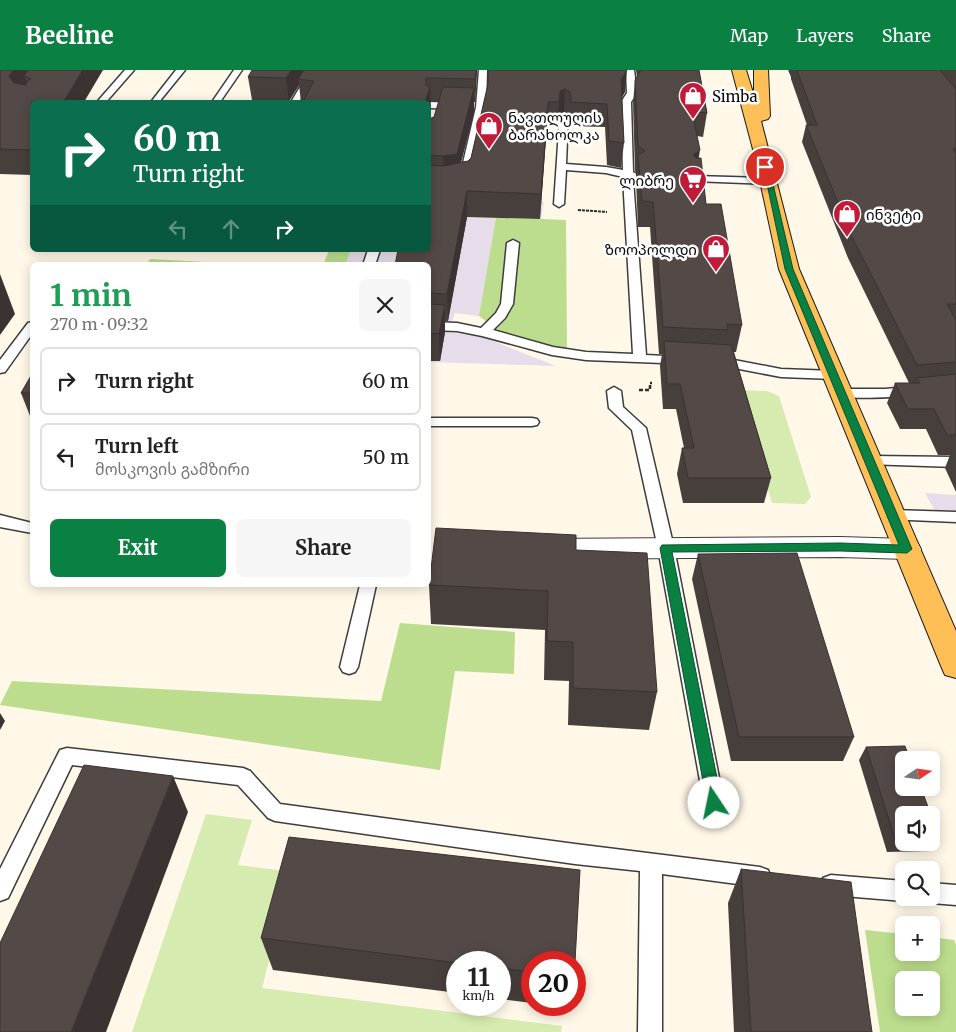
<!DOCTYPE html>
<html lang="en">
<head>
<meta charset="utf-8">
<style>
  body { margin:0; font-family:Merriweather,"Noto Sans Georgian",serif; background:#f6f6f6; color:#222; height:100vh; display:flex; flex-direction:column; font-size:19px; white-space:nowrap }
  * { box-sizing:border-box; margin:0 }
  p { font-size:16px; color:#767676 }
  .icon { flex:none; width:28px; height:28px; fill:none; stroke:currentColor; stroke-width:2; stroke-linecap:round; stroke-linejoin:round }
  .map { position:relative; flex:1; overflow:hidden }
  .details { position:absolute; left:30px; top:192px; width:401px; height:325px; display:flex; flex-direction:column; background:#fff; border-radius:8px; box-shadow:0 2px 12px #0003 }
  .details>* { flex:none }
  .banner { position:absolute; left:30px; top:30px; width:401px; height:152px; border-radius:8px; box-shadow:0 2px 12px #0003; background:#0b6e4f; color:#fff; overflow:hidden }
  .needle { width:32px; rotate:77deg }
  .fabs { position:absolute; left:895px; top:681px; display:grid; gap:10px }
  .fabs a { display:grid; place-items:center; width:45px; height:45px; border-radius:8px; background:#fff; box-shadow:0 2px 12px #0003; font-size:25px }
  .speed { position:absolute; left:446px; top:881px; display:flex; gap:10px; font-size:25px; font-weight:700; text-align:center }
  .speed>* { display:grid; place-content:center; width:65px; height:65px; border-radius:50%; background:#fff; box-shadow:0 2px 12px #0003; line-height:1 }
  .speed small { font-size:12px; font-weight:400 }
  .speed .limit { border:8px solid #d22; background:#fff; color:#111 }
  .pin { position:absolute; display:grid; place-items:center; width:42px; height:42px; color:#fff; margin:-21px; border:2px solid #fff; border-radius:50%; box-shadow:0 1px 5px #0007 }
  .me { position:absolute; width:55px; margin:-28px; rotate:349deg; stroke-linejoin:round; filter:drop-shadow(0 0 4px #0008) }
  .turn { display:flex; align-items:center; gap:18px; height:105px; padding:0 20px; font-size:22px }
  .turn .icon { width:65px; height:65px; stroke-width:2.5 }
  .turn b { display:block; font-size:35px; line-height:42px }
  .lanes { display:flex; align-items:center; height:48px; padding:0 20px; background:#0003; justify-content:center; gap:25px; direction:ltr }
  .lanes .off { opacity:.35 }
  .round { display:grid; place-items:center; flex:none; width:52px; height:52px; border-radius:8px; background:#f6f6f6 }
  .head { display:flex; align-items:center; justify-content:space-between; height:85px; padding:0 20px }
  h1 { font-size:30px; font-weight:700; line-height:38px; color:#1e9e55 }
  .primary-button { display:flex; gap:10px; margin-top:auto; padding:10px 20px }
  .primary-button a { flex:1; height:58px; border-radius:8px; background:#0b8043; color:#fff; font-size:20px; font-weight:700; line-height:58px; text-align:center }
  .primary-button a+a { background:#f6f6f6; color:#222 }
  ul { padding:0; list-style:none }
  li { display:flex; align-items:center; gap:15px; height:68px; margin:0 10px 8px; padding:0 10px; border:2px solid #e0e0e0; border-radius:8px }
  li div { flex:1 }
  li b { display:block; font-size:19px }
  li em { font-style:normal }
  header { display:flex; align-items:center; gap:30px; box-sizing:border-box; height:70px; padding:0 25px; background:#0b8043; color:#fff }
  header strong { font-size:24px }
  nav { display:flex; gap:28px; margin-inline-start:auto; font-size:18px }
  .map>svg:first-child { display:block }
  .industrial { fill:#e7ddea }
  .green { fill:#d6ebaf }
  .forest { fill:#bcdd8d; fill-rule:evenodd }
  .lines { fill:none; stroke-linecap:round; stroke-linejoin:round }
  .lane-casing { stroke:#3d3d3d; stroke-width:3 }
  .street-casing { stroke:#3d3d3d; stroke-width:2 }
  .primary-casing { stroke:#1b1b1b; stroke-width:2 }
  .path-far1 { stroke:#2c2c2c; stroke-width:2; stroke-dasharray:3 1; stroke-linecap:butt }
  .path { stroke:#2c2c2c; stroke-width:2.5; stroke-dasharray:4 2; stroke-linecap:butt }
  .lane { fill:#fff; fill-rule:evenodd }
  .street { fill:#fff; fill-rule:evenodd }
  .primary { fill:#ffbf57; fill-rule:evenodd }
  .wall { fill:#473f3c }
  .shaded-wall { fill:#3a3331 }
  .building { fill:#534946; stroke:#3a3331 }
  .route { fill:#0b8043; stroke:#07532c }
  .labels { text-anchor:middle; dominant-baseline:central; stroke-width:5; stroke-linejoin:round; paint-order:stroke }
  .far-poi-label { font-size:15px; fill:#0a0a0a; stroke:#fff; text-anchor:start }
</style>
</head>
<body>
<header>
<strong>Beeline</strong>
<nav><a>Map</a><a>Layers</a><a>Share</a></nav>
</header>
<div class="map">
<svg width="956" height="962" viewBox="0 0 956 962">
  <rect width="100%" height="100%" fill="#fff7e7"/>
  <g class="industrial">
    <polygon points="429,128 544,132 541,149 496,147 479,246 455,243 448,262 483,267 556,296 429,292 429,195 345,195 351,180 429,180"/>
    <polygon points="925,423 956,425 956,451 940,450"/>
  </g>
  <g class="green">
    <polygon points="738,320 767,321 779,326 811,427 805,434 772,433"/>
    <polygon points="206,744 252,750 238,795 292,802 262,918 562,956 561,962 132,962"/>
  </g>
  <g class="forest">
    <polygon points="496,147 566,150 567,280 498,260 479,246"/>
    <polygon points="329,180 351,180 345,195 323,195"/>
    <polygon points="150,189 259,195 146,195"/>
    <polygon points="400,553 515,562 514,604 455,601 440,700 0,635 12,611 381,631"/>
    <path d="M 865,860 L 904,864 L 904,882 L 931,882 L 931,867 L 954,870 L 956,875 L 956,962 L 880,962 ZM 904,910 L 931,910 L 931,938 L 904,938 Z"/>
  </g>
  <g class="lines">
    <defs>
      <g id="lane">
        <polygon points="125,0 134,0 106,32 97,32"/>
        <polygon points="176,0 185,0 159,32 151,32"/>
        <polygon points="234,0 242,0 220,32 212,32"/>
        <polygon points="310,0 318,0 299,32 291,32"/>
        <polygon points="479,0 487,0 486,37 469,112 468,114 444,119 429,118 429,112 444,113 459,110 476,37"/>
        <polygon points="626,0 634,0 637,23 631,32 633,102 640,106 633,109 646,285 683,287 690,291 688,294 586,290 552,285 482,266 457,261 429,260 429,252 457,253 481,258 496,243 501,234 507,173 513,170 519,173 513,234 505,248 493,260 553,277 586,282 633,284 623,107 606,103 566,100 564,134 559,137 554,134 560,45 563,44 568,47 566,94 606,97 623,100 621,32 627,23"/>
        <polygon points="428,32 429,32 459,33 464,36 459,39 429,38"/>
        <polygon points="696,106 768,108 773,111 768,114 692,111 691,109"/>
        <polygon points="368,180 380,180 375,195 363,195"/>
        <polygon points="32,252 32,264 5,302 0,303 0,290 28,253"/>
        <polygon points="715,289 734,290 781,299 834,301 841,305 834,309 781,307 734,298 710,296 708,293"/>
        <path d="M 956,313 L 956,321 C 938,323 842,334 834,323 L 841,319 L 885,319 Z"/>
        <polygon points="614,317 621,321 623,337 646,358 674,478 724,733 721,739 714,742 707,739 704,733 658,478 632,360 609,338 607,321"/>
        <polygon points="429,348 532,348 537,349 539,352 537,355 532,356 429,356"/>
        <polygon points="870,386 956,387 956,397 865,394 863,391 865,388"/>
        <polygon points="892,440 956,442 956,452 886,449 884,445 886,441"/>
        <polygon points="0,445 32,453 32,463 0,457"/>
        <polygon points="360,515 376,515 358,597 355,602 349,604 343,602 340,597"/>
        <polygon points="67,678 243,698 250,701 280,734 575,774 760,797 768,800 771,807 768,814 760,817 662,804 662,962 638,962 640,801 575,794 275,751 268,748 238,715 72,695 8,828 0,831 0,799 60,680"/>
        <polygon points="831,805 904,811 904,828 912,828 904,831 831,825 823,822 820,815 823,808"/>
        <polygon points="931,813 956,815 956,835 931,833 923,830 922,828 931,828"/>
      </g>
      <polygon id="street" points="840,467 907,469 917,472 921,479 917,486 907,489 840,487 540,489 530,486 526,479 530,472 540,469"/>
      <polygon id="primary" points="732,0 746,0 754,26 754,0 768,0 770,46 768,49 761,51 799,199 956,561 956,608 945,605 941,596 779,199 754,83"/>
    </defs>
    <use href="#lane" class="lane-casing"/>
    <use href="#street" class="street-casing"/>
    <use href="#primary" class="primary-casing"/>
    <polyline class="path-far1" points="578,140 607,142"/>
    <polyline class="path" points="639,320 650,320 650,313 652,313"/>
    <use href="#lane" class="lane"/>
    <use href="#street" class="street"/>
    <use href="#primary" class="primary"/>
  </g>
  <g class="wall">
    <polygon points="0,0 103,0 32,32 32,105 0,104"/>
    <polygon points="477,0 475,32 474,32 474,42 461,92 468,91 471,88 488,14 625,22 622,27 624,73 621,98 607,95 605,57 569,56 569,45 564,42 559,44 557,56 547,55 540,149 467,147 448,251 445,251 445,262 440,291 429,291 429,49 434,47 439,31 430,31 431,40 429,46 429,32 301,32 299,15 289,31 252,30 248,7"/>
    <polygon points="636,0 699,0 707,43 703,67 697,66 698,88 706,134 742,255 736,282 734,282 771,408 764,433 683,433 677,404 682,378 684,378 676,339 663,339 660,296 662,284 659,284 650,157 638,157 636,110 636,102 635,101 633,33 635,10 637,7"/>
    <polygon points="788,0 956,0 956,422 945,398 950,385 938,385 926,359 900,359 887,333 895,313 909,313 848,188 802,72 806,55 807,55 791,9 791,7"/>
    <polygon points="32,304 32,351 21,323"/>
    <polygon points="576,480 657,622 649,660 568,655 569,611 544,610 545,560 431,554 429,515"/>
    <polygon points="698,484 854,667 843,691 731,691 692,509"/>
    <polygon points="866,677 904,745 904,772 931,772 931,747 939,769 931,781 887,782 859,690"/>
    <polygon points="741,799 872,962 734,962 728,833"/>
    <polygon points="261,868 532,892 532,933 500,929 500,892 458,892 458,923 273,900"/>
    <polygon points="549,935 569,935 569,937"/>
  </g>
  <g class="shaded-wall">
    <polygon points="14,0 38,0 24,6 27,15 16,29 9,6"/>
    <polygon points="83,0 103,0 84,32 63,32"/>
    <polygon points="291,0 308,0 298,9 299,15 289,31 286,8"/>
    <polygon points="476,0 477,0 475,32 475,9"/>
    <polygon points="627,0 625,22 619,32 621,9"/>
    <polygon points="430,17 431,40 429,46 429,32 426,32 426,29"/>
    <polygon points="474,18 474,42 457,108 444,111 443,86"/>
    <polygon points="565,19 564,42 559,44 557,56 560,21"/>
    <polygon points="548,32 547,55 540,149 541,124"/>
    <polygon points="700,80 696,104 693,85"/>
    <polygon points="467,121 467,147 448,251 447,224"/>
    <polygon points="0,204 15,244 0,265"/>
    <polygon points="445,235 445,262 440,291 439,264"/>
    <polygon points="0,643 5,651 0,660"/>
    <polygon points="173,706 188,742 106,962 71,962"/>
  </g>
  <g class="building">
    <polygon points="0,0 14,0 9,6 14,13 26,15 27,11 31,9 24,6 28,0 83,0 63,32 32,32 32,80 0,79"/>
    <polygon points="252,0 291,0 286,8 248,7"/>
    <polygon points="304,0 476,0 475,9 426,8 426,15 430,17 426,29 426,32 303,32 314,11 298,9"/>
    <polygon points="488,0 627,0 621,9 624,73 609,71 607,34 571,32 570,22 565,19 560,21 559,32 548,32 541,124 467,121 447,224 429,223 429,195 395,195 398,180 429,180 429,95 444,96 468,91 471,88 488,14"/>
    <polygon points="641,0 699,0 707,43 692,42 700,80 693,85 696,88 701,88 706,134 721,134 742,255 727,254 728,260 663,257 653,132 642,131 638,85 645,81 638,76 635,10"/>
    <polygon points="797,0 940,0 956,19 956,79 953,79 956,83 956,234 947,234 956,250 956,292 917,295 853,169 806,55 817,55"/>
    <polygon points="443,17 474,18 457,84 443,86 429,85 429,49 434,47"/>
    <polygon points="429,234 445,235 439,264 429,263"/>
    <polygon points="664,271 731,275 771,408 688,408 682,378 694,378 680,314 667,314"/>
    <polygon points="32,304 32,323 21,323"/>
    <polygon points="956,304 956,365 947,365 934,339 908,339 895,313 920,313 917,308"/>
    <polygon points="436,458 576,465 576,480 647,483 657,622 573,618 573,572 547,571 548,521 429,515"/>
    <polygon points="797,483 854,667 739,667 698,484"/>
    <polygon points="905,676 910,690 904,690 904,718 921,718 931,745 904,745 904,769 895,769 866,677"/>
    <polygon points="84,695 173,706 71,962 0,962 0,873"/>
    <polygon points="931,747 939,769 931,769"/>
    <polygon points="289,767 580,800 575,892 532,892 532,902 500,898 500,892 458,893 261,868"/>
    <polygon points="741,799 851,812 872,962 751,962"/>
  </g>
  <polygon class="route" points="763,95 769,97 793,199 912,479 907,483 840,481 672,482 722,733 720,738 714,740 709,738 707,733 660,478 662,475 840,473 899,475 785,199"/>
  <defs>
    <symbol id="shop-pin" viewBox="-11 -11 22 30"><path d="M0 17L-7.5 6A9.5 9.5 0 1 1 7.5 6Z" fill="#c11b3a" stroke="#fff"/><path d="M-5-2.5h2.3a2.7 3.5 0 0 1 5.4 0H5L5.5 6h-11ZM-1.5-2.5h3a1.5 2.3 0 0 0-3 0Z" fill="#fff"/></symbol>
    <symbol id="supermarket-pin" viewBox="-11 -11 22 30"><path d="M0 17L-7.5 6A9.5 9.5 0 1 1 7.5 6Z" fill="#c11b3a" stroke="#fff"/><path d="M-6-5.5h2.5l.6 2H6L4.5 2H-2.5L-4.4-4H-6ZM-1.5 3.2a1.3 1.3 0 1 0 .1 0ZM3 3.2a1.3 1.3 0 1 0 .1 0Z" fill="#fff"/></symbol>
  </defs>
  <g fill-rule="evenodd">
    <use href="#shop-pin" x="677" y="10" width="32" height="43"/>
    <use href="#shop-pin" x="473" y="40" width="32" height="43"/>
    <use href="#supermarket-pin" x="677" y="94" width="32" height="43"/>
    <use href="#shop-pin" x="831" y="128" width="32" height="43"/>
    <use href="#shop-pin" x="700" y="163" width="32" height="43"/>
  </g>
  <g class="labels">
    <g class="far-poi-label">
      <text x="712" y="26">Simba</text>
      <text x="508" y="47">ნავთლუღის<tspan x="508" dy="17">ბარახოლკა</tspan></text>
      <text x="674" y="110" text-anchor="end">ლიბრე</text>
      <text x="866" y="144">ინვეტი</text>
      <text x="697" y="179" text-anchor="end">ზოოპოლდი</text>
    </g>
  </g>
</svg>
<div class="fabs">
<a><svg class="needle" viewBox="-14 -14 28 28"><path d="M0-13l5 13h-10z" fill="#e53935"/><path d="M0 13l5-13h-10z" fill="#767676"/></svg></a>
<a><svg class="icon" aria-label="sound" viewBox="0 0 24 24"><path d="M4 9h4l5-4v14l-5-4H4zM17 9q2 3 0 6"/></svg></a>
<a><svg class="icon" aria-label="search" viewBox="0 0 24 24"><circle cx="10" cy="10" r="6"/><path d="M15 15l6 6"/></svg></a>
<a>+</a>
<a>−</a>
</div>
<div class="speed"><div>11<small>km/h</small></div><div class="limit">20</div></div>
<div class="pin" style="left:765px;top:97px;background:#d93025"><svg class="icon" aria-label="arrive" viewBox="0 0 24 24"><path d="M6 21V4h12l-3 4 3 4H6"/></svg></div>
<svg class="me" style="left:714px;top:733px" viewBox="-20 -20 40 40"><circle r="19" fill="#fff"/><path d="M0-13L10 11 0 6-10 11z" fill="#0b8043"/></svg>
<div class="banner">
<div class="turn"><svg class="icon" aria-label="right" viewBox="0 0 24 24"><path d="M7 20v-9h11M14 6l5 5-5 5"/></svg><div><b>60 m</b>Turn right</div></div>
<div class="lanes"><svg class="icon off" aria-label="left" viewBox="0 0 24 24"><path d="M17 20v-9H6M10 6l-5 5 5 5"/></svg><svg class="icon off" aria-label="ahead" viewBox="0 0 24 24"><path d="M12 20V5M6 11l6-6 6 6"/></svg><svg class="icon" aria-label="right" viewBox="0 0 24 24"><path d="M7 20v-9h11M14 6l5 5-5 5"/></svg></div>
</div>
<section class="details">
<div class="head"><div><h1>1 min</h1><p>270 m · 09:32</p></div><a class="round"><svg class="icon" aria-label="close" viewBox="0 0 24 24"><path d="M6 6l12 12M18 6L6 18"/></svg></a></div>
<ul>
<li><svg class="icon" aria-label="right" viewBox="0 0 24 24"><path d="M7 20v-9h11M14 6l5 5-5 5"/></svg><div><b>Turn right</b></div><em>60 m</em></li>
<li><svg class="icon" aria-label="left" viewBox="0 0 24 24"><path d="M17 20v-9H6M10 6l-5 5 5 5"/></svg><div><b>Turn left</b><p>მოსკოვის გამზირი</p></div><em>50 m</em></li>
</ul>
<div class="primary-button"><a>Exit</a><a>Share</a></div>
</section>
</div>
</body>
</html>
